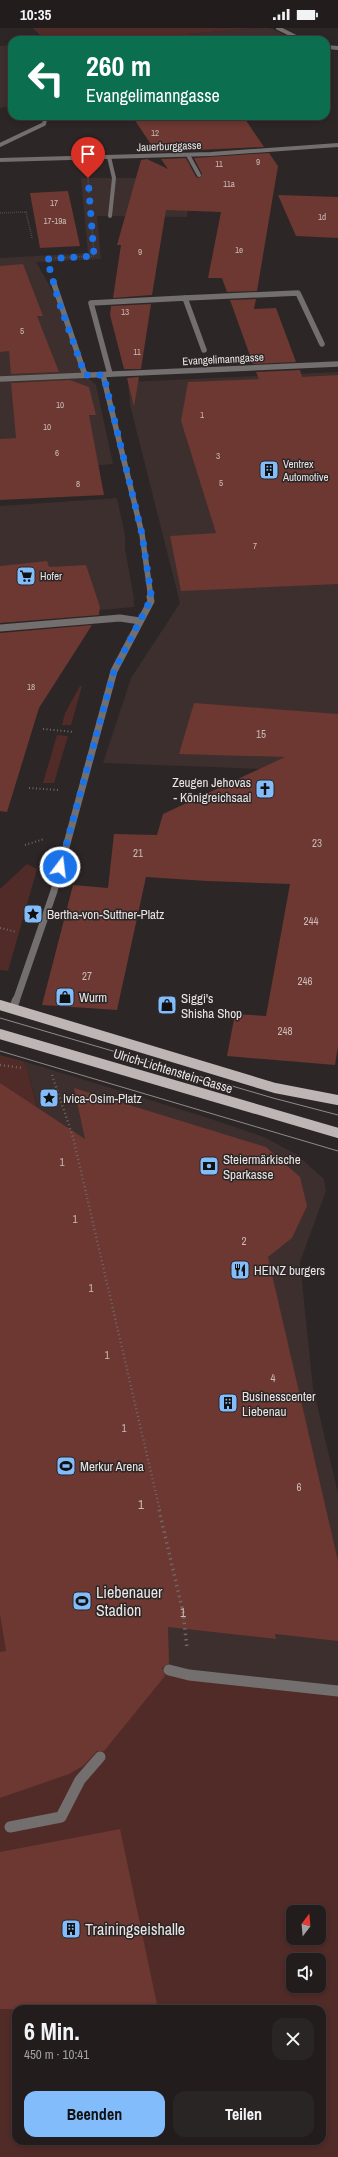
<!DOCTYPE html>
<html lang="de">
<head>
<meta charset="utf-8">
<style>
  body { margin:0; font-family:"Archivo Narrow",sans-serif; background:#2a2525; color:#f1f3f6; height:100vh; display:flex; flex-direction:column; font-size:15px; white-space:nowrap }
  * { box-sizing:border-box; margin:0 }
  p { font-size:13px; color:#a2a1a3 }
  .icon { flex:none; width:22px; height:22px; fill:none; stroke:currentColor; stroke-width:2; stroke-linecap:round; stroke-linejoin:round }
  .map { position:relative; flex:1; overflow:hidden }
  .panel { position:absolute; left:12px; top:1977px; width:314px; height:140px; display:flex; flex-direction:column; background:#221c1c; border-radius:12px; box-shadow:0 2px 6px #0003,0 0 0 1px #3f3a3b }
  .panel>* { flex:none }
  .top-card { position:absolute; left:8px; top:8px; width:322px; height:84px; border-radius:12px; box-shadow:0 2px 6px #0003,0 0 0 1px #3f3a3b; background:#0b6e4f; color:#fff; overflow:hidden }
  .needle { width:26px; rotate:16deg }
  .tools { position:absolute; left:286px; top:1877px; display:grid; gap:8px }
  .tools a { display:grid; place-items:center; width:40px; height:40px; border-radius:8px; background:#221c1c; box-shadow:0 2px 6px #0003,0 0 0 1px #3f3a3b; font-size:20px }
  .pin { position:absolute; display:grid; place-items:center; width:34px; height:34px; color:#fff; margin:-41px -17px; border-radius:50% 50% 50% 0; rotate:-45deg; box-shadow:0 0 4px #0007 }
  .pin .icon { rotate:45deg }
  .me { position:absolute; width:44px; margin:-22px; rotate:15deg; stroke-linejoin:round; filter:drop-shadow(0 0 3px #0008) }
  .turn { display:flex; align-items:center; gap:14px; height:84px; padding:0 12px; font-size:18px }
  .turn .icon { width:52px; height:52px; stroke-width:2.5 }
  .turn b { display:block; font-size:28px; line-height:34px }
  .round { display:grid; place-items:center; flex:none; width:42px; height:42px; border-radius:12px; background:#2a2525 }
  .headline { display:flex; align-items:center; justify-content:space-between; height:68px; padding:0 12px }
  h1 { font-size:24px; font-weight:700; line-height:30px }
  .button { display:flex; gap:8px; margin-top:auto; padding:8px 12px }
  .button a { flex:1; height:46px; border-radius:12px; background:#82bcfa; color:#111; font-size:16px; font-weight:700; line-height:46px; text-align:center }
  .button a+a { background:#2a2525; color:#f1f3f6 }
  .status { display:flex; justify-content:space-between; align-items:center; height:28px; padding:0 20px; background:#221c1c; direction:ltr }
  .status svg { height:11px; fill:currentColor }
  .map>svg:first-child { display:block }
  .built { fill:#3c2f2d }
  .green { fill:#512b27; fill-rule:evenodd }
  .building { fill:#6c3831 }
  .lines { fill:none; stroke-linecap:round; stroke-linejoin:round }
  .path-far3 { stroke:#6e6868; stroke-width:1.5; stroke-dasharray:0.5 1.5; stroke-linecap:butt }
  .path-far2 { stroke:#6e6868; stroke-width:2; stroke-dasharray:1 2.5; stroke-linecap:butt }
  .path-far1 { stroke:#6e6868; stroke-width:2.5; stroke-dasharray:1 3; stroke-linecap:butt }
  .path { stroke:#6e6868; stroke-width:3.5; stroke-dasharray:1.5 4; stroke-linecap:butt }
  .service-far3 { stroke:#726f6e; stroke-width:4 }
  .service-far2 { stroke:#726f6e; stroke-width:5.5 }
  .service-far1 { stroke:#726f6e; stroke-width:7 }
  .service { stroke:#726f6e; stroke-width:11 }
  .minor-far3 { stroke:#726f6e; stroke-width:4 }
  .minor-far2 { stroke:#726f6e; stroke-width:5.5 }
  .minor-far1 { stroke:#726f6e; stroke-width:7 }
  .minor { stroke:#726f6e; stroke-width:8 }
  .primary { stroke:#bdb6b4; stroke-width:10 }
  .tram { stroke:#908a8a; stroke-width:1 }
  .route { stroke:#1a73e8; stroke-width:7; stroke-dasharray:0 12.6 }
  .labels { text-anchor:middle; dominant-baseline:central; stroke-width:3; stroke-linejoin:round; paint-order:stroke }
  .far-number-label { font-size:9px; fill:#cabab8 }
  .far-street-label { font-size:11px; fill:#eae5e5; stroke:#2d2626 }
  .far-poi-label { font-size:11px; fill:#eae5e5; stroke:#2d2626; text-anchor:start }
  .number-label { font-size:11px; fill:#cabab8 }
  .poi-label { font-size:13px; fill:#eae5e5; stroke:#2d2626; text-anchor:start }
  .street-label { font-size:13px; fill:#eae5e5; stroke:#2d2626 }
  .near-number-label { font-size:13px; fill:#cabab8 }
  .near-poi-label { font-size:16px; fill:#eae5e5; stroke:#2d2626; text-anchor:start }
</style>
</head>
<body>
<div class="status"><b>10:35</b><svg viewBox="0 0 49 12"><path d="M0 12V9h3v3zM5 12V6h3v6zM10 12V3h3v9zM15 12V0h3v12zM26 1h20v11H26zM47 4h2v5h-2z"/></svg></div>
<div class="map">
<svg width="338" height="2129" viewBox="0 0 338 2129">
  <rect width="100%" height="100%" fill="#2d2626"/>
  <g class="built">
    <polygon points="257,0 270,0 285,7 257,9 258,12 192,12 186,6"/>
    <polygon points="12,17 12,78 0,80 0,18"/>
    <polygon points="81,150 191,150 187,189 97,188 101,231 36,234 59,274 85,347 96,357 113,436 0,445 0,230 88,225"/>
    <polygon points="338,344 338,744 103,735 131,650 180,575 130,377 128,354"/>
    <polygon points="117,470 125,507 125,521 134,570 134,579 0,591 0,478"/>
    <polygon points="23,1033 202,1088 264,1109 296,1126 324,1151 326,1163 300,1234 313,1360 338,1465 338,1663 169,1642 38,1080 27,1040"/>
  </g>
  <g class="green">
    <polygon points="33,0 257,0 187,6 192,12 45,12"/>
    <polygon points="80,658 82,658 71,697 62,697 65,685"/>
    <polygon points="57,707 68,708 54,755 43,755"/>
    <polygon points="27,836 37,841 8,943 0,942 0,861"/>
    <path d="M 0,1027 L 23,1033 L 27,1040 L 167,1586 L 170,1642 L 338,1663 L 338,2129 L 0,2129 ZM 293,1884 L 319,1884 L 319,1910 L 293,1910 ZM 293,1932 L 319,1932 L 319,1958 L 293,1958 ZM 16,1981 L 322,1981 L 322,2113 L 16,2113 Z"/>
  </g>
  <g class="building">
    <polygon points="132,88 172,88 173,91 211,89 212,92 245,91 264,119 156,124"/>
    <polygon points="269,125 278,138 257,263 227,264 222,250 208,250 221,184 166,182 152,267 113,270 121,217 117,217 141,132 147,131 168,141 161,131 186,130 196,149 199,150 202,146 194,130"/>
    <polygon points="68,163 80,218 40,220 30,165"/>
    <polygon points="278,167 338,169 338,210 296,208"/>
    <polygon points="23,236 43,288 37,288 59,344 11,346 9,323 0,324 0,238"/>
    <polygon points="256,271 254,281 276,280 296,334 253,336 230,272"/>
    <polygon points="151,276 141,341 124,341 110,287 111,278"/>
    <polygon points="300,342 302,349 338,347 338,556 181,563 170,508 216,505 181,393 188,354 259,351 256,344"/>
    <polygon points="139,349 134,379 127,350"/>
    <polygon points="70,352 89,359 96,387 89,387 104,467 0,472 0,411 16,410 11,355"/>
    <polygon points="47,533 49,539 86,537 100,579 99,587 0,595 0,538"/>
    <polygon points="92,597 39,680 7,784 0,783 0,605"/>
    <polygon points="194,675 338,686 338,1018 335,1037 227,1028 235,986 266,988 290,856 207,853 146,849 117,982 42,977 73,857 108,860 114,806 157,807 163,786 285,729 179,726"/>
    <polygon points="0,1055 85,1111 74,1060 266,1119 300,1149 307,1178 292,1210 268,1229 338,1533 338,1613 275,1606 276,1611 168,1599 169,1635 162,1640 165,1648 104,1723 97,1723 83,1738 69,1746 0,1770 0,1624 6,1623 0,1586"/>
    <polygon points="120,1801 158,1981 0,1981 0,1824"/>
  </g>
  <g class="lines">
    <g class="path-far3">
      <polyline points="88,150 89,165"/>
      <polyline points="0,185 26,184 32,210"/>
      <polyline points="55,230 94,228 92,200"/>
    </g>
    <g class="path-far2">
      <polyline points="43,701 74,704"/>
      <polyline points="29,760 59,762"/>
      <polyline points="25,817 44,811"/>
      <polyline points="0,900 17,904"/>
    </g>
    <g class="path-far1">
      <polyline points="0,1037 23,1040"/>
      <polyline points="52,1047 73,1109 160,1483"/>
    </g>
    <polyline class="path" points="159,1482 183,1584 187,1620"/>
    <g class="service-far3">
      <polyline points="188,127 199,147"/>
      <polyline points="109,129 114,150 110,188"/>
    </g>
    <g class="service-far2">
      <polyline points="53,253 85,347"/>
      <polyline points="185,270 298,265 322,316"/>
      <polyline points="110,346 91,275 185,270 204,322"/>
    </g>
    <polyline class="service-far1" points="0,600 120,590 140,593"/>
    <g class="service">
      <polyline points="169,1642 189,1647 338,1663"/>
      <polyline points="10,1799 61,1789 80,1752 100,1729"/>
    </g>
    <g class="minor-far3">
      <polyline points="278,0 302,12"/>
      <polyline points="326,19 338,20"/>
      <polyline points="0,117 44,96 46,88"/>
      <polyline points="0,132 211,126 338,117"/>
    </g>
    <g class="minor-far2">
      <polyline points="103,347 142,506 151,570"/>
      <polyline points="0,351 338,336"/>
    </g>
    <polyline class="minor-far1" points="16,973 54,863 114,643 151,573 150,569"/>
    <polyline class="minor" points="13,980 16,972"/>
    <g class="primary">
      <polyline points="0,977 275,1060 338,1072"/>
      <polyline points="0,1006 338,1105"/>
    </g>
    <g class="tram">
      <polyline points="0,990 273,1070 338,1087"/>
      <polyline points="0,1023 338,1123"/>
    </g>
  </g>
  <g class="lines">
    <polyline class="route" points="60,839 114,643 150,573 151,566 142,506 105,353 103,347 85,347 59,274 47,231 94,228 88,150"/>
  </g>
  <defs>
    <symbol id="building-square" viewBox="-11 -11 22 22"><rect x="-9" y="-9" width="18" height="18" rx="4" fill="#82bcfa" stroke="#2d2626"/><path d="M-4-6H4V6H1V3H-1V6H-4ZM-2.5-4.3h1.7v1.8h-1.7ZM.8-4.3h1.7v1.8H.8ZM-2.5-1h1.7V.8h-1.7ZM.8-1h1.7V.8H.8Z" fill="#111"/></symbol>
    <symbol id="supermarket-square" viewBox="-11 -11 22 22"><rect x="-9" y="-9" width="18" height="18" rx="4" fill="#82bcfa" stroke="#2d2626"/><path d="M-6-5.5h2.5l.6 2H6L4.5 2H-2.5L-4.4-4H-6ZM-1.5 3.2a1.3 1.3 0 1 0 .1 0ZM3 3.2a1.3 1.3 0 1 0 .1 0Z" fill="#111"/></symbol>
    <symbol id="church-square" viewBox="-11 -11 22 22"><rect x="-9" y="-9" width="18" height="18" rx="4" fill="#82bcfa" stroke="#2d2626"/><path d="M-1.2-6h2.4v3.5h3.3v2.4h-3.3V6h-2.4V-.1h-3.3v-2.4h3.3Z" fill="#111"/></symbol>
    <symbol id="sight-square" viewBox="-11 -11 22 22"><rect x="-9" y="-9" width="18" height="18" rx="4" fill="#82bcfa" stroke="#2d2626"/><path d="M0-6L1.8-2.2L6-1.7L2.9 1.2L3.7 5.4L0 3.3L-3.7 5.4L-2.9 1.2L-6-1.7L-1.8-2.2Z" fill="#111"/></symbol>
    <symbol id="shop-square" viewBox="-11 -11 22 22"><rect x="-9" y="-9" width="18" height="18" rx="4" fill="#82bcfa" stroke="#2d2626"/><path d="M-5-2.5h2.3a2.7 3.5 0 0 1 5.4 0H5L5.5 6h-11ZM-1.5-2.5h3a1.5 2.3 0 0 0-3 0Z" fill="#111"/></symbol>
    <symbol id="bank-square" viewBox="-11 -11 22 22"><rect x="-9" y="-9" width="18" height="18" rx="4" fill="#82bcfa" stroke="#2d2626"/><path d="M-6-4H6V4H-6ZM0-2.3a2.3 2.3 0 1 0 0 4.6a2.3 2.3 0 1 0 0-4.6Z" fill="#111"/></symbol>
    <symbol id="restaurant-square" viewBox="-11 -11 22 22"><rect x="-9" y="-9" width="18" height="18" rx="4" fill="#82bcfa" stroke="#2d2626"/><path d="M-5-6h1v4h1v-4h1v4h1v-4h1v5L-1.5 .5V6h-2V.5L-5-1ZM5-6V6H3V1.5H1.5Q1.5-4 5-6Z" fill="#111"/></symbol>
    <symbol id="stadium-square" viewBox="-11 -11 22 22"><rect x="-9" y="-9" width="18" height="18" rx="4" fill="#82bcfa" stroke="#2d2626"/><path d="M0-5a6.5 5 0 1 0 0 10a6.5 5 0 1 0 0-10ZM-3.5-1.8h7v3.6h-7Z" fill="#111"/></symbol>
  </defs>
  <g fill-rule="evenodd">
    <use href="#building-square" x="258" y="431" width="22" height="22"/>
    <use href="#supermarket-square" x="15" y="537" width="22" height="22"/>
    <use href="#church-square" x="254" y="750" width="22" height="22"/>
    <use href="#sight-square" x="22" y="875" width="22" height="22"/>
    <use href="#shop-square" x="54" y="958" width="22" height="22"/>
    <use href="#shop-square" x="156" y="966" width="22" height="22"/>
    <use href="#sight-square" x="38" y="1059" width="22" height="22"/>
    <use href="#bank-square" x="198" y="1127" width="22" height="22"/>
    <use href="#restaurant-square" x="229" y="1231" width="22" height="22"/>
    <use href="#building-square" x="217" y="1364" width="22" height="22"/>
    <use href="#stadium-square" x="55" y="1427" width="22" height="22"/>
    <use href="#stadium-square" x="71" y="1562" width="22" height="22"/>
    <use href="#building-square" x="60" y="1890" width="22" height="22"/>
  </g>
  <g class="labels">
    <g class="far-number-label">
      <text x="155" y="105">12</text>
      <text x="258" y="134">9</text>
      <text x="219" y="136">11</text>
      <text x="229" y="156">11a</text>
      <text x="54" y="175">17</text>
      <text x="322" y="189">1d</text>
      <text x="55" y="193">17-19a</text>
      <text x="239" y="222">1e</text>
      <text x="140" y="224">9</text>
      <text x="125" y="284">13</text>
      <text x="22" y="303">5</text>
      <text x="137" y="324">11</text>
      <text x="60" y="377">10</text>
      <text x="202" y="387">1</text>
      <text x="47" y="399">10</text>
      <text x="57" y="425">6</text>
      <text x="218" y="428">3</text>
      <text x="221" y="455">5</text>
      <text x="78" y="456">8</text>
      <text x="255" y="518">7</text>
      <text x="31" y="659">18</text>
    </g>
    <g class="far-street-label">
      <text transform="translate(169 118) rotate(-2)">Jauerburggasse</text>
      <text transform="translate(223 331) rotate(-3)">Evangelimanngasse</text>
    </g>
    <g class="far-poi-label">
      <text x="283" y="436">Ventrex<tspan x="283" dy="13">Automotive</tspan></text>
      <text x="40" y="548">Hofer</text>
    </g>
    <g class="number-label">
      <text x="261" y="706">15</text>
      <text x="317" y="815">23</text>
      <text x="138" y="825">21</text>
      <text x="311" y="893">244</text>
      <text x="87" y="948">27</text>
      <text x="305" y="953">246</text>
      <text x="285" y="1003">248</text>
      <text x="62" y="1134">1</text>
      <text x="75" y="1191">1</text>
      <text x="244" y="1213">2</text>
      <text x="91" y="1260">1</text>
      <text x="107" y="1327">1</text>
      <text x="273" y="1350">4</text>
      <text x="124" y="1400">1</text>
      <text x="299" y="1459">6</text>
    </g>
    <g class="poi-label">
      <text x="251" y="754" text-anchor="end">Zeugen Jehovas<tspan x="251" dy="15">- Königreichsaal</tspan></text>
      <text x="47" y="886">Bertha-von-Suttner-Platz</text>
      <text x="79" y="969">Wurm</text>
      <text x="181" y="970">Siggi's<tspan x="181" dy="15">Shisha Shop</tspan></text>
      <text x="63" y="1070">Ivica-Osim-Platz</text>
      <text x="223" y="1131">Steiermärkische<tspan x="223" dy="15">Sparkasse</tspan></text>
      <text x="254" y="1242">HEINZ burgers</text>
      <text x="242" y="1368">Businesscenter<tspan x="242" dy="15">Liebenau</tspan></text>
      <text x="80" y="1438">Merkur Arena</text>
    </g>
    <g class="street-label">
      <text transform="translate(173 1043) rotate(17)">Ulrich-Lichtenstein-Gasse</text>
    </g>
    <g class="near-number-label">
      <text x="141" y="1476">1</text>
      <text x="183" y="1584">1</text>
    </g>
    <g class="near-poi-label">
      <text x="96" y="1564">Liebenauer<tspan x="96" dy="18">Stadion</tspan></text>
      <text x="85" y="1901">Trainingseishalle</text>
    </g>
  </g>
</svg>
<div class="tools">
<a><svg class="needle" viewBox="-14 -14 28 28"><path d="M0-13l5 13h-10z" fill="#e53935"/><path d="M0 13l5-13h-10z" fill="#a2a1a3"/></svg></a>
<a><svg class="icon" aria-label="sound" viewBox="0 0 24 24"><path d="M4 9h4l5-4v14l-5-4H4zM17 9q2 3 0 6"/></svg></a>
</div>
<div class="pin" style="left:88px;top:150px;background:#d93025"><svg class="icon" aria-label="arrive" viewBox="0 0 24 24"><path d="M6 21V4h12l-3 4 3 4H6"/></svg></div>
<svg class="me" style="left:60px;top:839px" viewBox="-20 -20 40 40"><circle r="17" fill="#1a73e8" stroke="#fff" stroke-width="3"/><path d="M0-11L8 9 0 5-8 9z" fill="#fff"/></svg>
<div class="top-card">
<div class="turn"><svg class="icon" aria-label="left" viewBox="0 0 24 24"><path d="M17 20v-9H6M10 6l-5 5 5 5"/></svg><div><b>260 m</b>Evangelimanngasse</div></div>
</div>
<section class="panel">
<div class="headline"><div><h1>6 Min.</h1><p>450 m · 10:41</p></div><a class="round"><svg class="icon" aria-label="close" viewBox="0 0 24 24"><path d="M6 6l12 12M18 6L6 18"/></svg></a></div>
<div class="button"><a>Beenden</a><a>Teilen</a></div>
</section>
</div>
</body>
</html>
